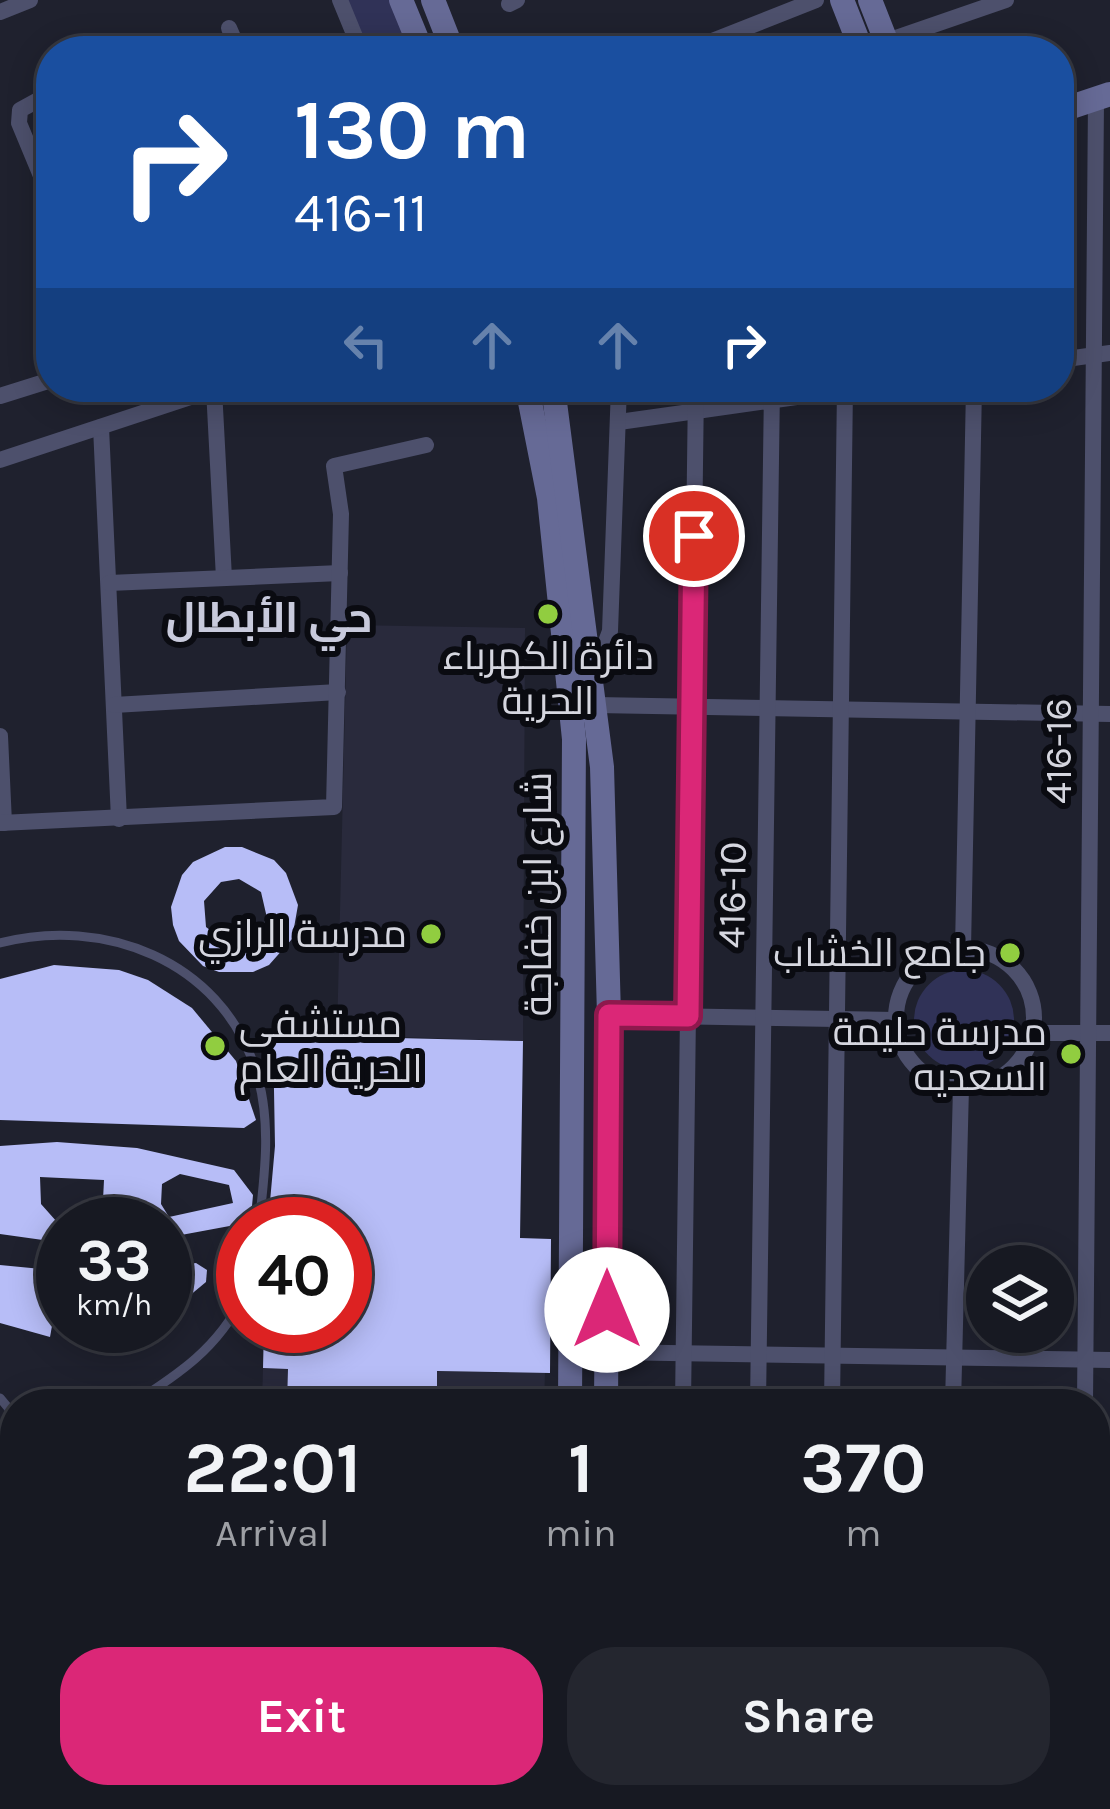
<!DOCTYPE html>
<html lang="en">
<head>
<meta charset="utf-8">
<style>
  body { margin:0; font-family:Karla,Cairo,sans-serif; background:#24262f; color:#f1f3f6; height:100vh; display:flex; flex-direction:column; font-size:45px; white-space:nowrap }
  * { box-sizing:border-box; margin:0 }
  p { font-size:39px; color:#9ea0a5 }
  .icon { flex:none; width:66px; height:66px; fill:none; stroke:currentColor; stroke-width:2; stroke-linecap:round; stroke-linejoin:round }
  .map { position:relative; flex:1; overflow:hidden }
  .sheet { position:absolute; left:0px; top:1389px; width:1110px; height:420px; display:flex; flex-direction:column; background:#171922; border-radius:48px 48px 0 0; box-shadow:0 6px 30px #0003,0 0 0 3px #363840 }
  .sheet>* { flex:none }
  .hud { position:absolute; left:36px; top:36px; width:1038px; height:366px; border-radius:48px; box-shadow:0 6px 30px #0003,0 0 0 3px #363840; background:#1a4fa0; color:#fff; overflow:hidden }
  .buttons { position:absolute; left:966px; top:1245px; display:grid; gap:24px }
  .buttons a { display:grid; place-items:center; width:108px; height:108px; border-radius:50%; background:#171922; box-shadow:0 6px 30px #0003,0 0 0 3px #363840; font-size:60px }
  .speed { position:absolute; left:36px; top:1197px; display:flex; gap:24px; font-size:60px; font-weight:700; text-align:center }
  .speed>* { display:grid; place-content:center; width:156px; height:156px; border-radius:50%; background:#171922; box-shadow:0 6px 30px #0003,0 0 0 3px #363840; line-height:1 }
  .speed small { font-size:30px; font-weight:400 }
  .speed .limit { border:18px solid #d22; background:#fff; color:#111 }
  .pin { position:absolute; display:grid; place-items:center; width:102px; height:102px; color:#fff; margin:-51px; border:6px solid #fff; border-radius:50%; box-shadow:0 3px 12px #0007 }
  .me { position:absolute; width:132px; margin:-66px; rotate:0deg; stroke-linejoin:round; filter:drop-shadow(0 0 9px #0008) }
  .turn { display:flex; align-items:center; gap:42px; height:252px; padding:0 60px; font-size:54px }
  .turn .icon { width:156px; height:156px; stroke-width:2.5 }
  .turn b { display:block; font-size:84px; line-height:102px }
  .lanes { display:flex; align-items:center; height:114px; padding:0 60px; background:#0003; justify-content:center; gap:60px; direction:ltr }
  .lanes .off { opacity:.35 }
  .eta { display:flex; justify-content:space-evenly; align-items:center; height:204px; text-align:center }
  .eta b { font-size:72px; font-weight:700; line-height:84px }
  .button { display:flex; gap:24px; margin-top:auto; padding:24px 60px }
  .button a { flex:1; height:138px; border-radius:48px; background:#db2777; color:#fff; font-size:48px; font-weight:700; line-height:138px; text-align:center }
  .button a+a { background:#24262f; color:#f1f3f6 }
  .map>svg:first-child { display:block }
  .built { fill:#292a3c }
  .green { fill:#303257 }
  .building { fill:#b7bdf7; fill-rule:evenodd }
  .lines { fill:none; stroke-linecap:round; stroke-linejoin:round }
  .lane { stroke:#4d506c; stroke-width:9 }
  .street { stroke:#4d506c; stroke-width:16 }
  .secondary { stroke:#666a96; stroke-width:24 }
  .primary { stroke:#787db6; stroke-width:27 }
  .rail-casing { stroke:#bec0c9; stroke-width:9 }
  .rail { stroke:#0a0b11; stroke-width:4.5; stroke-dasharray:14; stroke-linecap:butt }
  .route-casing { stroke:#8e194d; stroke-width:30 }
  .route { stroke:#db2777; stroke-width:21 }
  .poi-dot { fill:#91cd40; stroke:#0a0b11; stroke-width:4.5 }
  .labels { text-anchor:middle; dominant-baseline:central; stroke-width:12; stroke-linejoin:round; paint-order:stroke }
  .poi-label { font-size:39px; fill:#d5d6df; stroke:#0a0b11; text-anchor:end }
  .street-label { font-size:39px; fill:#d5d6df; stroke:#0a0b11 }
  .neighbourhood-label { font-size:42px; font-weight:bold; fill:#c8cadc; stroke:#0a0b11 }
</style>
</head>
<body>
<div class="map">
<svg width="1110" height="1809" viewBox="0 0 1110 1809">
  <rect width="100%" height="100%" fill="#1f212e"/>
  <g class="built">
    <polygon points="347,625 525,628 523,1041 337,1035"/>
    <polygon points="263,1368 545,1373 544,1404 262,1404"/>
    <polygon points="540,1794 643,1794 684,1809 598,1809"/>
  </g>
  <g class="green">
    <polygon points="343,0 390,0 414,51 364,51"/>
    <circle cx="964" cy="1020" r="50"/>
  </g>
  <g class="building">
    <path d="M 225,847 L 242,847 L 274,860 L 286,873 L 298,905 L 292,939 L 269,965 L 253,972 L 219,972 L 203,966 L 179,941 L 173,925 L 171,907 L 182,875 L 193,862 ZM 239,879 L 261,892 L 267,918 L 252,939 L 227,943 L 206,927 L 204,901 L 221,882 Z"/>
    <polygon points="54,965 119,970 148,980 192,1008 236,1061 256,1120 244,1128 0,1120 0,979"/>
    <polygon points="273,1035 523,1041 520,1238 551,1239 550,1373 437,1371 437,1404 287,1404 288,1369 263,1368 264,1326 345,1326 345,1224 268,1224 275,1146"/>
    <path d="M 57,1142 L 137,1148 L 234,1170 L 253,1195 L 252,1206 L 235,1225 L 165,1238 L 165,1224 L 87,1224 L 103,1200 L 104,1180 L 40,1177 L 41,1204 L 57,1222 L 50,1241 L 0,1234 L 0,1146 ZM 180,1174 L 229,1185 L 233,1203 L 169,1217 L 161,1204 L 162,1184 Z"/>
    <polygon points="196,1263 207,1270 206,1282 165,1316 165,1268"/>
    <polygon points="0,1265 62,1271 50,1337 0,1323"/>
  </g>
  <g class="lines">
    <g class="lane">
      <path d="M 0,943 C 103,916 220,960 255,1068 C 272,1118 265,1173 259,1224"/>
      <polyline points="0,1398 15,1416"/>
      <path d="M 132,1404 C 179,1374 218,1348 243,1297"/>
    </g>
    <g class="street">
      <polyline points="340,0 361,51"/>
      <polyline points="509,4 517,0"/>
      <polyline points="0,12 30,0"/>
      <polyline points="229,28 239,51"/>
      <polyline points="887,41 1006,0"/>
      <polyline points="687,51 816,0"/>
      <polyline points="51,93 20,110 19,123 51,200"/>
      <polyline points="1059,360 1110,353"/>
      <polyline points="214,389 224,578"/>
      <polyline points="0,396 51,380"/>
      <polyline points="619,422 867,387"/>
      <polyline points="101,427 119,819"/>
      <polyline points="0,460 221,387"/>
      <polyline points="109,583 340,573"/>
      <polyline points="593,677 610,631 619,387"/>
      <polyline points="114,705 338,692"/>
      <polyline points="596,705 1110,714"/>
      <polyline points="0,736 4,823"/>
      <polyline points="0,823 334,807 341,514 334,466 426,445"/>
      <polyline points="963,949 974,387"/>
      <circle cx="965" cy="1018" r="69"/>
      <polyline points="609,1015 896,1020"/>
      <polyline points="1032,1033 1110,1033"/>
      <polyline points="606,1352 1110,1360"/>
      <polyline points="683,1404 696,387"/>
      <polyline points="758,1404 772,387"/>
      <polyline points="832,1404 845,387"/>
      <polyline points="953,1404 961,1087"/>
      <polyline points="1085,1404 1096,99"/>
      <polyline points="1095,1674 1110,1674"/>
      <polyline points="0,1783 15,1770"/>
      <polyline points="132,1809 134,1794"/>
      <polyline points="309,1809 312,1794"/>
      <polyline points="460,1809 472,1794"/>
      <polyline points="924,1809 925,1794"/>
      <polyline points="1104,1809 1106,1779"/>
    </g>
    <g class="secondary">
      <polyline points="401,0 422,51"/>
      <polyline points="433,0 453,51"/>
      <polyline points="842,0 862,51"/>
      <polyline points="870,0 890,51"/>
      <polyline points="1059,111 1110,94"/>
      <polyline points="527,387 549,498 574,739 570,1404"/>
      <polyline points="553,387 602,767 609,1015 606,1404"/>
    </g>
    <g class="primary">
      <polyline points="0,1590 15,1593"/>
      <polyline points="0,1632 15,1634"/>
      <polyline points="1095,1744 1110,1744"/>
      <polyline points="1095,1779 1110,1779"/>
    </g>
    <defs>
      <g id="rail">
        <polyline points="0,1726 15,1727"/>
        <polyline points="574,1794 626,1809"/>
        <polyline points="615,1794 663,1809"/>
      </g>
    </defs>
    <use href="#rail" class="rail-casing"/>
    <use href="#rail" class="rail"/>
  </g>
  <g class="lines">
    <defs>
      <polyline id="route" points="607,1310 609,1015 688,1016 694,536"/>
    </defs>
    <use href="#route" class="route-casing"/>
    <use href="#route" class="route"/>
  </g>
  <g class="poi-dot">
    <circle cx="548" cy="614" r="12"/>
    <circle cx="431" cy="934" r="12"/>
    <circle cx="1010" cy="953" r="12"/>
    <circle cx="215" cy="1046" r="12"/>
    <circle cx="1071" cy="1054" r="12"/>
  </g>
  <g class="labels">
    <g class="poi-label">
      <text x="548" y="656" text-anchor="middle">دائرة الكهرباء<tspan x="548" dy="45">الحرية</tspan></text>
      <text x="407" y="934">مدرسة الرازي</text>
      <text x="986" y="953">جامع الخشاب</text>
      <text x="239" y="1024" text-anchor="start">مستشفى<tspan x="239" dy="45">الحرية العام</tspan></text>
      <text x="1047" y="1032">مدرسة حليمة<tspan x="1047" dy="45">السعديه</tspan></text>
    </g>
    <g class="street-label">
      <text transform="translate(1058 751) rotate(-90)">416-16</text>
      <text transform="translate(538 894) rotate(-90)">شارع ابن خفاجة</text>
      <text transform="translate(732 895) rotate(-89)">416-10</text>
    </g>
    <g class="neighbourhood-label">
      <text x="269" y="618">حي الأبطال</text>
    </g>
  </g>
</svg>
<div class="buttons">
<a><svg class="icon" aria-label="layers" viewBox="0 0 24 24"><path d="M12 4l9 5-9 5-9-5zM3 14l9 5 9-5"/></svg></a>
</div>
<div class="speed"><div>33<small>km/h</small></div><div class="limit">40</div></div>
<div class="pin" style="left:694px;top:536px;background:#d93025"><svg class="icon" aria-label="arrive" viewBox="0 0 24 24"><path d="M6 21V4h12l-3 4 3 4H6"/></svg></div>
<svg class="me" style="left:607px;top:1310px" viewBox="-20 -20 40 40"><circle r="19" fill="#fff"/><path d="M0-13L10 11 0 6-10 11z" fill="#db2777"/></svg>
<div class="hud">
<div class="turn"><svg class="icon" aria-label="right" viewBox="0 0 24 24"><path d="M7 20v-9h11M14 6l5 5-5 5"/></svg><div><b>130 m</b>416-11</div></div>
<div class="lanes"><svg class="icon off" aria-label="left" viewBox="0 0 24 24"><path d="M17 20v-9H6M10 6l-5 5 5 5"/></svg><svg class="icon off" aria-label="ahead" viewBox="0 0 24 24"><path d="M12 20V5M6 11l6-6 6 6"/></svg><svg class="icon off" aria-label="ahead" viewBox="0 0 24 24"><path d="M12 20V5M6 11l6-6 6 6"/></svg><svg class="icon" aria-label="right" viewBox="0 0 24 24"><path d="M7 20v-9h11M14 6l5 5-5 5"/></svg></div>
</div>
<section class="sheet">
<div class="eta">
<div><b>22:01</b><p>Arrival</p></div>
<div><b>1</b><p>min</p></div>
<div><b>370</b><p>m</p></div>
</div>
<div class="button"><a>Exit</a><a>Share</a></div>
</section>
</div>
</body>
</html>
